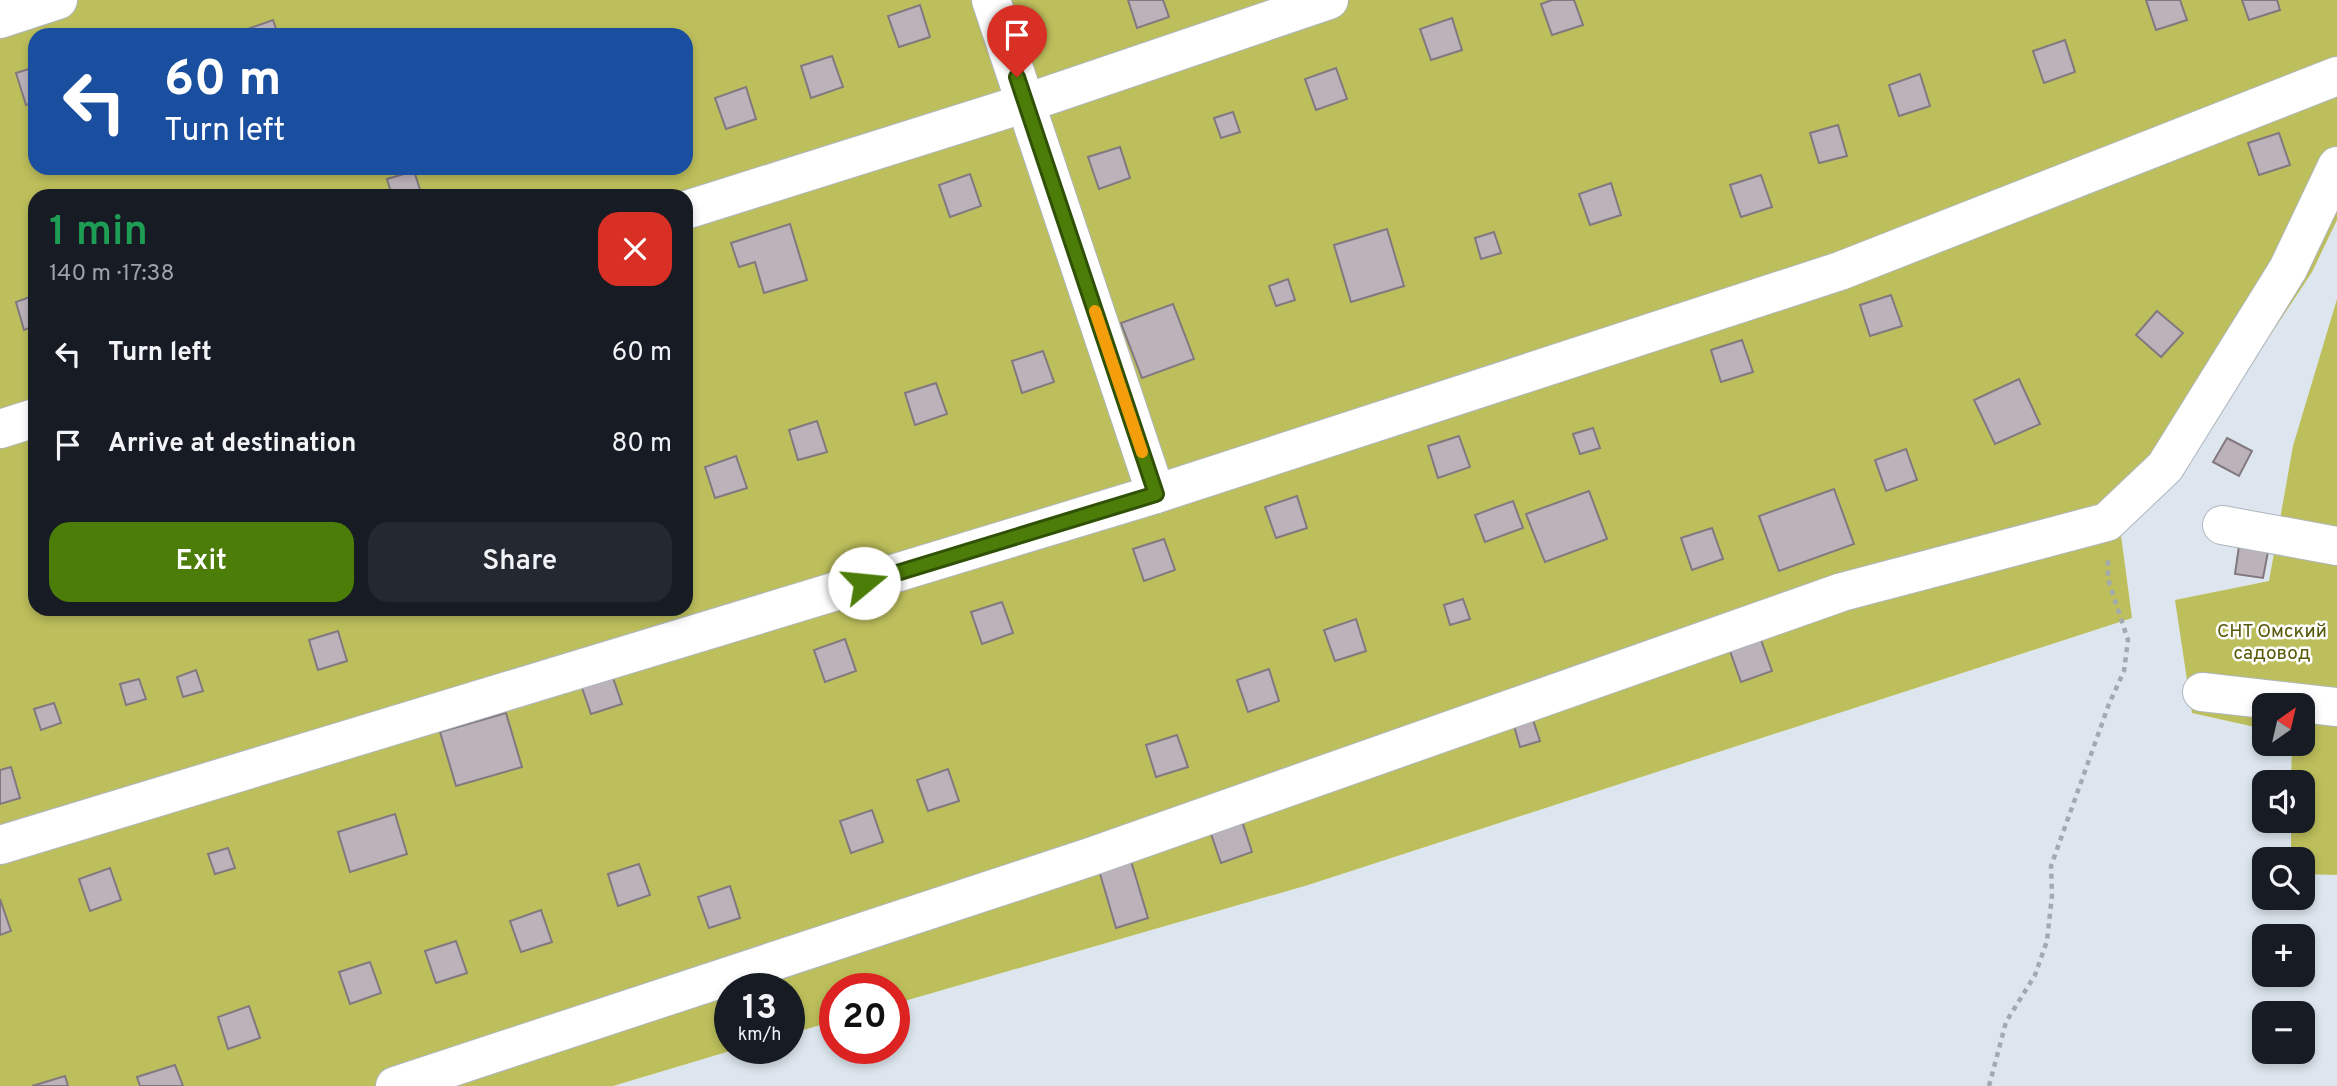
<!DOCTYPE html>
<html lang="en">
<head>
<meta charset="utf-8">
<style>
  body { margin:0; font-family:Overpass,sans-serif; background:#242831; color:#f1f3f6; height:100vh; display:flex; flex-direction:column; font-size:26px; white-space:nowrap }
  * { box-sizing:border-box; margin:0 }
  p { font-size:23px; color:#9ea1a6 }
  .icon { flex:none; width:38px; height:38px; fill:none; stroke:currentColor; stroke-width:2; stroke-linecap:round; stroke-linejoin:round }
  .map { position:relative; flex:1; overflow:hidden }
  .drawer { position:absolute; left:28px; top:189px; width:665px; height:427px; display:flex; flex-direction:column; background:#171b24; border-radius:21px; box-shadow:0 4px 10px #0003 }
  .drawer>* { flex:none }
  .guide { position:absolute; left:28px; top:28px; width:665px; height:147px; border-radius:21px; box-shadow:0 4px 10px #0003; background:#1a4fa0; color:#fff; overflow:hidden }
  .needle { width:46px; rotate:34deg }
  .fabs { position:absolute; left:2252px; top:693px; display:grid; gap:14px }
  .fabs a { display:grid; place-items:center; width:63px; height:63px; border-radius:14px; background:#171b24; box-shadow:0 4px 10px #0003; font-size:35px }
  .speed { position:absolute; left:714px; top:973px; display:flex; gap:14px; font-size:35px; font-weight:700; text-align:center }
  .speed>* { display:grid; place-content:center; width:91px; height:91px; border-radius:50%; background:#171b24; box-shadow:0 4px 10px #0003; line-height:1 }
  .speed small { font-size:18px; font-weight:400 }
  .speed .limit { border:10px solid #d22; background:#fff; color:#111 }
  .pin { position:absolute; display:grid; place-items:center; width:60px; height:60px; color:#fff; margin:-72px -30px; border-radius:50% 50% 50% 0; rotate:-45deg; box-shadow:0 0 7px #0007 }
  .pin .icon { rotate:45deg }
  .me { position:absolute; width:77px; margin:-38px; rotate:73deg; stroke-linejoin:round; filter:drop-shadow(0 0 5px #0008) }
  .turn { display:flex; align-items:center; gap:24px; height:147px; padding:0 21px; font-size:32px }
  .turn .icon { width:91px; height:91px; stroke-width:2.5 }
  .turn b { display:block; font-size:49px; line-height:60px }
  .round { display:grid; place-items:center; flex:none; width:74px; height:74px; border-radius:21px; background:#242831 }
  .headline { display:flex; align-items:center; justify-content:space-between; height:119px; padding:0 21px }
  h1 { font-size:42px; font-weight:600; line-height:52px; color:#1e9e55 }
  .cta { display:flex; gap:14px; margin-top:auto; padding:14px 21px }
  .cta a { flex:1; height:80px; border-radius:21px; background:#4c7d09; color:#fff; font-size:28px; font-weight:600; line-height:80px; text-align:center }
  .cta a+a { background:#242831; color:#f1f3f6 }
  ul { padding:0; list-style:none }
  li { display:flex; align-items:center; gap:21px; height:91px; padding:0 21px }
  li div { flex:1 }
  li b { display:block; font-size:26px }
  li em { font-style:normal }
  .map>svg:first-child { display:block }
  .green { fill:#bdbf5c; fill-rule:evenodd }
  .building { fill:#bcb2b9; stroke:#81797f; stroke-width:2 }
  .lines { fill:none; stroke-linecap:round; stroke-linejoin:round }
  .minor-casing { stroke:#aeb6be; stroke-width:40 }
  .path { stroke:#a2a9af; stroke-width:4.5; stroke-dasharray:5 5; stroke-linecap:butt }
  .minor { stroke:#fff; stroke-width:38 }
  .route-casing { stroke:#315106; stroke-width:18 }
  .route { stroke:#4c7d09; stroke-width:12 }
  .slow { stroke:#f59e0b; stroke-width:12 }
  .labels { text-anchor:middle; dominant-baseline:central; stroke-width:5; stroke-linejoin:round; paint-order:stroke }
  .park-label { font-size:19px; fill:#58590a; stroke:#fff }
</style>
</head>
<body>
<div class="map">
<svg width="2337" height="1086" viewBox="0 0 2337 1086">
  <rect width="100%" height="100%" fill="#dde6ee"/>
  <g class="green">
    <path d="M 0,0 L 2337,0 L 2337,220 L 2312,272 L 2178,475 L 2120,528 L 2132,618 L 1308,885 L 894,1004 L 894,989 L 835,989 L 835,1021 L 789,1034 L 789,989 L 730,989 L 730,1048 L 740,1048 L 613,1086 L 0,1086 ZM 35,35 L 686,35 L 686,168 L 35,168 ZM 35,196 L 686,196 L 686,609 L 35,609 Z"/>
    <polygon points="2337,299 2337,875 2303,874 2303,859 2291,859 2291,821 2303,821 2303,782 2291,782 2292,744 2303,744 2303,705 2264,705 2264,729 2192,713 2175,600 2269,581 2293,446"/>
  </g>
  <g class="building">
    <polygon points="1128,0 1163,0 1169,17 1137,28"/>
    <polygon points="1552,0 1574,0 1583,25 1552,35 1541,4"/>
    <polygon points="2146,0 2180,0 2187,20 2156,30"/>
    <polygon points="2242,0 2277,0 2280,10 2249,20"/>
    <polygon points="920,5 930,37 899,47 888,16"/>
    <polygon points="1452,18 1462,50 1431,60 1420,29"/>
    <polygon points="273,20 278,35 243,35 242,31"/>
    <polygon points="2065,40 2075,72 2044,83 2033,51"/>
    <polygon points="832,56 843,87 811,98 801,66"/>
    <polygon points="35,67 35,102 26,105 16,73"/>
    <polygon points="1336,68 1347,99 1316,110 1305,79"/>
    <polygon points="1920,74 1930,106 1899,116 1889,85"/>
    <polygon points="746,87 756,119 726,129 715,98"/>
    <polygon points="1233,112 1240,132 1221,138 1214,118"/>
    <polygon points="1838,125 1847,156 1819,163 1810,133"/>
    <polygon points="2279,133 2290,165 2259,175 2248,143"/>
    <polygon points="1120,147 1130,178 1099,189 1088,157"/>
    <polygon points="414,171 422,196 392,196 387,179"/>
    <polygon points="970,174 981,206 950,217 939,185"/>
    <polygon points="1761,175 1772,207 1741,217 1730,185"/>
    <polygon points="1611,183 1621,215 1590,225 1579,194"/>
    <polygon points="790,224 807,280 764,293 755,262 739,267 731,243"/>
    <polygon points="1387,229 1404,286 1351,302 1334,245"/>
    <polygon points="1494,232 1501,253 1481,259 1475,238"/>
    <polygon points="1288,279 1295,300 1276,306 1269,286"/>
    <polygon points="35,295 35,326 24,330 16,302"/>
    <polygon points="1891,295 1902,326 1870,336 1860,305"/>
    <polygon points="1173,304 1194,359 1142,378 1121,323"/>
    <polygon points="2157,311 2183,333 2161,357 2136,335"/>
    <polygon points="1742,340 1753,372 1721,382 1711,350"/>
    <polygon points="1043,351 1054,382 1022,393 1012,361"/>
    <polygon points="2019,379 2040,424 1995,444 1974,400"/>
    <polygon points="936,383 947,414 915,425 905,393"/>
    <polygon points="817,421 827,452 798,460 789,430"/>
    <polygon points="1593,428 1600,448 1580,454 1573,434"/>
    <polygon points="1459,436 1470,467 1438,478 1428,446"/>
    <polygon points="2227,438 2252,451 2239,476 2213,462"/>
    <polygon points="1906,449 1917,480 1886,491 1875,460"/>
    <polygon points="736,456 747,488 715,498 705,467"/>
    <polygon points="1834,489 1854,544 1779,571 1759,516"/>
    <polygon points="1589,491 1607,539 1545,562 1526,514"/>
    <polygon points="1297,496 1307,528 1276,538 1265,507"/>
    <polygon points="1513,501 1523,528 1485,542 1475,515"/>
    <polygon points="1712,528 1723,559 1692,570 1681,538"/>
    <polygon points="1164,539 1175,570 1144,581 1133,549"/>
    <polygon points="2239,546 2268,552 2263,578 2235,574"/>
    <polygon points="1463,599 1470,619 1450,625 1444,605"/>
    <polygon points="1002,602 1013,633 982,644 971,612"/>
    <polygon points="1356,619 1366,651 1335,661 1324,630"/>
    <polygon points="338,631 347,661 318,670 309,640"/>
    <polygon points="845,639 856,671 825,682 814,650"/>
    <polygon points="1761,640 1772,671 1741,682 1730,651"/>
    <polygon points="1269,669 1279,701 1248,712 1237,680"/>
    <polygon points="196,670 203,691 183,697 177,677"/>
    <polygon points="611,672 622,704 591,714 580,682"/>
    <polygon points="139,679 146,699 126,705 120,684"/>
    <polygon points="54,703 61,723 41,730 34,709"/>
    <polygon points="506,713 522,767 456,786 440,732"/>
    <polygon points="1533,720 1540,741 1520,747 1514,726"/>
    <polygon points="1177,735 1188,767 1156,777 1146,745"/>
    <polygon points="11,767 20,798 0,804 0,770"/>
    <polygon points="948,769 959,801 928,811 917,780"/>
    <polygon points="872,810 883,842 851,853 840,821"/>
    <polygon points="395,814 407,854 350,872 338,832"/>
    <polygon points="1242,821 1252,852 1221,863 1210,831"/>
    <polygon points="228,848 235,868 215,874 208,854"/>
    <polygon points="1128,851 1148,918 1116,928 1096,860"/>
    <polygon points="639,864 650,895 618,906 608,874"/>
    <polygon points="110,868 121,900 90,911 79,879"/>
    <polygon points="730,886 740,918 709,928 698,897"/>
    <polygon points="0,899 11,931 0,935"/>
    <polygon points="541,910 552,942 521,952 510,921"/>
    <polygon points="456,941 467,973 436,983 425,951"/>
    <polygon points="370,962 381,993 350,1004 339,972"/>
    <polygon points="249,1006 260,1038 228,1049 218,1017"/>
    <polygon points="175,1065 183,1086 140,1086 137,1077"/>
    <polygon points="65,1076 68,1086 32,1086"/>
  </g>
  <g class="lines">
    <defs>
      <g id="minor">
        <polyline points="991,0 1156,494"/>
        <polyline points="0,19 58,0"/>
        <polyline points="686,210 1026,103 1329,0"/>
        <polyline points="0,429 35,418"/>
        <polyline points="2222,525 2337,546"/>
        <polyline points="2202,692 2337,707"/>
        <polyline points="0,845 1156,494 1840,271 2337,76"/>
        <polyline points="395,1086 1090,857 1842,592 2107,522 2165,467 2288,269 2337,166"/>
      </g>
    </defs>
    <use href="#minor" class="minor-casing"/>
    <polyline class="path" points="1989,1086 2006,1022 2035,975 2047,941 2052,895 2051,866 2109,704 2124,671 2128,640 2108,579 2108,558"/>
    <use href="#minor" class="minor"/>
  </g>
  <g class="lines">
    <defs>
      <polyline id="route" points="864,583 1156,494 1017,77"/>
    </defs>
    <use href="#route" class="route-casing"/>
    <use href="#route" class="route"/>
    <polyline class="slow" points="1095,311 1142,452"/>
  </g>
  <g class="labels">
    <g class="park-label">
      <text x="2272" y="632">СНТ Омский<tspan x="2272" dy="22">садовод</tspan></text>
    </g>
  </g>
</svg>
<div class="fabs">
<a><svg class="needle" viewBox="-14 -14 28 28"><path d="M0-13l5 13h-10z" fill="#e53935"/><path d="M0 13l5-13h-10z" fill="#9ea1a6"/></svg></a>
<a><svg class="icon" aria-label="sound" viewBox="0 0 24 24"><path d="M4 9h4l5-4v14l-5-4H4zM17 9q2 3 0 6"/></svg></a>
<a><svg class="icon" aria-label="search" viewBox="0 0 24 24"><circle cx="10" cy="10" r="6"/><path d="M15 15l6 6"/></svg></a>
<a>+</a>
<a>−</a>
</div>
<div class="speed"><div>13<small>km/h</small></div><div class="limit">20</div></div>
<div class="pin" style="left:1017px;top:77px;background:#d93025"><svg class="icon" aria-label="arrive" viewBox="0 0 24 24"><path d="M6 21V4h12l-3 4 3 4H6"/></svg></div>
<svg class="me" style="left:864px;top:583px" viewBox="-20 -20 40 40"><circle r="19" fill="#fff"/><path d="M0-13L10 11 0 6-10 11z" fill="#4c7d09"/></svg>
<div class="guide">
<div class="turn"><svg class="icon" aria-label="left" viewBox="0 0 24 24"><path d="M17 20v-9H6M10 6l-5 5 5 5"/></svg><div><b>60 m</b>Turn left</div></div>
</div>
<section class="drawer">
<div class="headline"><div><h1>1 min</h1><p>140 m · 17:38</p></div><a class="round" style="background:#d93025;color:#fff"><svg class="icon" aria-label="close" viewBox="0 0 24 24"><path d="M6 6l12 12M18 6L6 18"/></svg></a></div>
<ul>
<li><svg class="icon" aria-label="left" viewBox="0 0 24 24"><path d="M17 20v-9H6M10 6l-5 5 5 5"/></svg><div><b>Turn left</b></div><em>60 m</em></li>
<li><svg class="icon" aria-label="arrive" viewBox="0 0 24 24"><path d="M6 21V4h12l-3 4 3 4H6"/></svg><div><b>Arrive at destination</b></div><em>80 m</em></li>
</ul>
<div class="cta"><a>Exit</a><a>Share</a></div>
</section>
</div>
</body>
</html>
